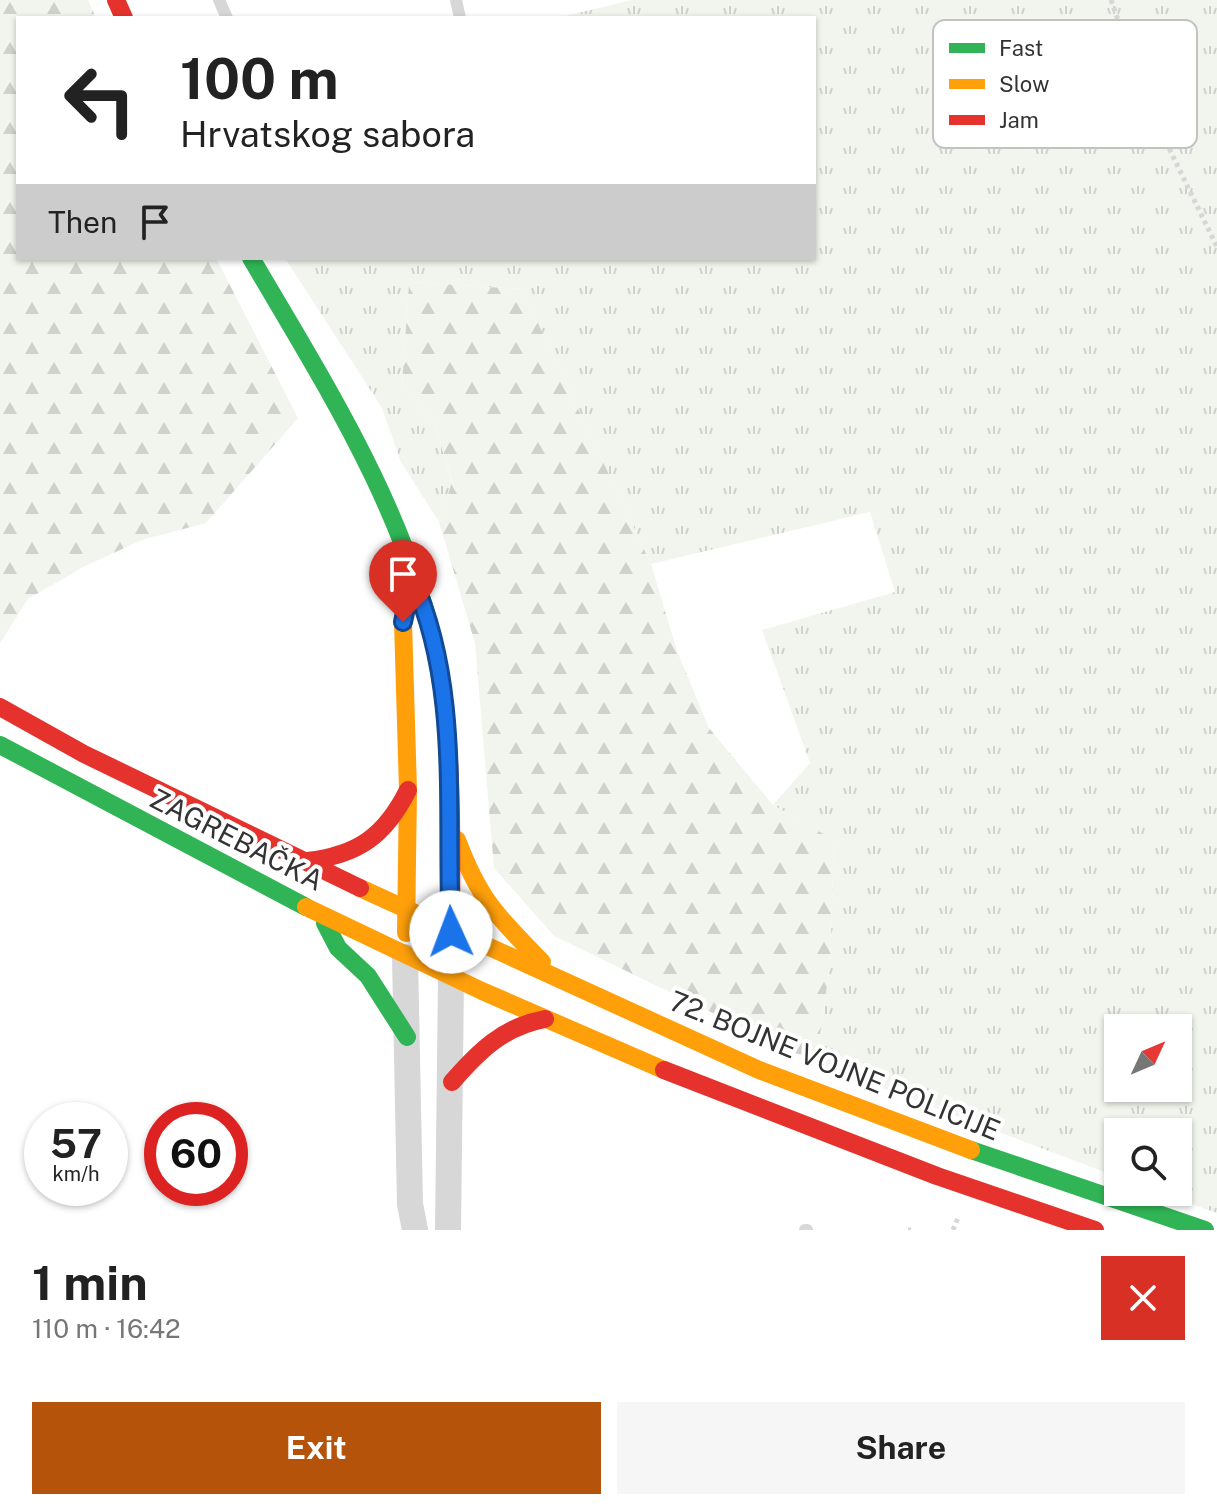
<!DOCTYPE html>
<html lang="en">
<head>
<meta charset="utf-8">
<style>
  body { margin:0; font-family:"Public Sans",sans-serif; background:#f6f6f6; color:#222; height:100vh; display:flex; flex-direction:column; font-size:30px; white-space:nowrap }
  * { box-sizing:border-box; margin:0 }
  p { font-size:26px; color:#767676 }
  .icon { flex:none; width:44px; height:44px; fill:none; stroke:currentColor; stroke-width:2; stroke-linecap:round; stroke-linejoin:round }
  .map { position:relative; height:1230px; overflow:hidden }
  .sheet { display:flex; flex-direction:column; background:#fff; flex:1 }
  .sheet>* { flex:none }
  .banner { position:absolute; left:16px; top:16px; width:800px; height:244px; border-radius:0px; box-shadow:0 2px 6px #0004; background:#fff; color:#222; overflow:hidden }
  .needle { width:52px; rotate:46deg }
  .buttons { position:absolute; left:1104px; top:1014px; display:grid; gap:16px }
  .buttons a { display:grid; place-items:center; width:88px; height:88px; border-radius:0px; background:#fff; box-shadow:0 2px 6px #0004; font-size:40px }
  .speed { position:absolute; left:24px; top:1102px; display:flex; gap:16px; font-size:40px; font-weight:700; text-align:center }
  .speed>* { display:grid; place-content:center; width:104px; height:104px; border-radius:50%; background:#fff; box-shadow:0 2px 6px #0004; line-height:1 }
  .speed small { font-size:20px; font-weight:400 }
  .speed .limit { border:12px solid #d22; background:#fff; color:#111 }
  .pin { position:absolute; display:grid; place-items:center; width:68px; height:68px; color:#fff; margin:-82px -34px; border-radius:50% 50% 50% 0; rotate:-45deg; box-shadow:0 0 8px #0007 }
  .pin .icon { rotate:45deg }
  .me { position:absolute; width:88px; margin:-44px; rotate:358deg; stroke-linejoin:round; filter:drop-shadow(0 0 6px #0008) }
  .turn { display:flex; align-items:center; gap:28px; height:168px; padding:0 32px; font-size:36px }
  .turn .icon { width:104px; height:104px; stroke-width:2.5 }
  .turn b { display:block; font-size:56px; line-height:68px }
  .then { display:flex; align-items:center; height:76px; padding:0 32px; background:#0003; gap:16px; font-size:30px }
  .round { display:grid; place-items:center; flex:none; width:84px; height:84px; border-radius:0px; background:#f6f6f6 }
  .head { display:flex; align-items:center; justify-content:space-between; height:136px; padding:0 32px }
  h1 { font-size:48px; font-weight:700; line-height:60px }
  .button { display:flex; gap:16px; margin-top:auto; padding:16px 32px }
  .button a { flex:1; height:92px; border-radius:0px; background:#b45309; color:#fff; font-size:32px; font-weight:700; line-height:92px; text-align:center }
  .button a+a { background:#f6f6f6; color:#222 }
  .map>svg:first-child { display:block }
  .grass { fill:url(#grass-tufts); fill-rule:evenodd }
  .forest { fill:url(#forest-firs) }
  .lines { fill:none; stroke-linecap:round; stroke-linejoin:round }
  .path { stroke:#d6d6d6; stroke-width:5; stroke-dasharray:4 4; stroke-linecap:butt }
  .lane { stroke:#d7d7d7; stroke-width:12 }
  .street { stroke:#d7d7d7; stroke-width:26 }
  .fast { stroke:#30b455; stroke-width:18 }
  .slow { stroke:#ff9f0a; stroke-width:18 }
  .jam { stroke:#e5322d; stroke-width:18 }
  .route-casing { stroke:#114b97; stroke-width:20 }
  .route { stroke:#1a73e8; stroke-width:14 }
  .labels { text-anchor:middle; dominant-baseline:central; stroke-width:8; stroke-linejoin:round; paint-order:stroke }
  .street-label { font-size:28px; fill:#333; stroke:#fff }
  .key { fill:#fff; stroke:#c2c2c2; stroke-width:2 }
  .key-label { font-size:22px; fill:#333 }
</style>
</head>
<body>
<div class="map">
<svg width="1217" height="1230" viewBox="0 0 1217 1230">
  <defs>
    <pattern id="grass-tufts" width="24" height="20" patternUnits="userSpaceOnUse" patternTransform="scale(2)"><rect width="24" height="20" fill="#f1f5ed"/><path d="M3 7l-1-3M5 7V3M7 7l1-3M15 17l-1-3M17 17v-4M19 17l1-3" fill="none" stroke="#cfd2cc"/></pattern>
    <pattern id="forest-firs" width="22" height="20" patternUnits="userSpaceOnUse" patternTransform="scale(2)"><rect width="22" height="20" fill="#f1f5ed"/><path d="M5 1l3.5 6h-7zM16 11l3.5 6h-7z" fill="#cfd2cc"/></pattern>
  </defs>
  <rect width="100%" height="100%" fill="#fff"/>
  <path class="grass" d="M 632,0 L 1217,0 L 1217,1213 L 1159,1192 L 1178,1192 L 1178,1132 L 1118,1132 L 1118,1177 L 816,1063 L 830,965 L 834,841 L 773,805 L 810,763 L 762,630 L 895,592 L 870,512 L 651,564 L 522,289 L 409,282 L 402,386 L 434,421 L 452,483 L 439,522 L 401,462 L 382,408 L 285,258 L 814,258 L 814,18 L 557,18 ZM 1118,1028 L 1178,1028 L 1178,1088 L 1118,1088 Z"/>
  <g class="forest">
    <polygon points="0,0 88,0 96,18 18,18 18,258 216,258 298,418 206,523 142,540 85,566 28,599 0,643"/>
    <polygon points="409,282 522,289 651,564 677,651 709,728 773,805 834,840 830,965 816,1063 554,936 494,868 475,643 439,522 452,482 434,421 402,386"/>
  </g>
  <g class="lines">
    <g class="path">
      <polyline points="1111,0 1148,105 1217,247"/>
      <polyline points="908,1230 911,1230"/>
      <polyline points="953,1230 958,1218"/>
    </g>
    <g class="lane">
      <polyline points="219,0 227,18"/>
      <polyline points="456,0 460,18"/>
      <polyline points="805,1230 807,1230"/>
    </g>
    <g class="street">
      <polyline points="405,957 410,1204 415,1230"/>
      <polyline points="448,1230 451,979"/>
    </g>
    <g class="fast">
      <path d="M 251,258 C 326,386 410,516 438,664"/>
      <polyline points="0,745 306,907"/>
      <polyline points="325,923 338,948 368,976 407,1037"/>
      <polyline points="971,1150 1205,1230"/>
    </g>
    <g class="slow">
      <path d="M 457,840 C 480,901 497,916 542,962"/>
      <polyline points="360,888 759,1070 971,1150"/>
      <polyline points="306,907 482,991 664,1070"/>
      <polyline points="406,933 408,790 403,622 412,578"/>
    </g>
    <g class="jam">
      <polyline points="116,0 124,18"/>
      <path d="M 438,664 C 455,759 451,859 451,955"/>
      <polyline points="0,707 84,754 360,888"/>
      <path d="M 307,861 C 358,855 385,836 408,790"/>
      <polyline points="664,1070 937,1176 1095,1230"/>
      <path d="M 452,1082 C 479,1051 503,1027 545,1019"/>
    </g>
  </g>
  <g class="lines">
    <defs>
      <path id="route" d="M 403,622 L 412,578 C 462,689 445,814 451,932"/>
    </defs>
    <use href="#route" class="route-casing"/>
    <use href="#route" class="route"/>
  </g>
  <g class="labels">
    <g class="street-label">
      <text transform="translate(237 839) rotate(27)">ZAGREBAČKA</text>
      <text transform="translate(835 1065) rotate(22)">72. BOJNE VOJNE POLICIJE</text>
    </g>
  </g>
  <rect x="933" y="20" width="264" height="128" rx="12" class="key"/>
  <rect x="949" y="43" width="36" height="10" fill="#30b455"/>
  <rect x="949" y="79" width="36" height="10" fill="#ff9f0a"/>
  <rect x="949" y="115" width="36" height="10" fill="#e5322d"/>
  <g class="key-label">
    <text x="999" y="56">Fast</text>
    <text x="999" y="92">Slow</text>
    <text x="999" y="128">Jam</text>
  </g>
</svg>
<div class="buttons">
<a><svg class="needle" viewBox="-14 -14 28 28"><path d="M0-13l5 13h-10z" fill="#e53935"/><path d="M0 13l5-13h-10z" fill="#767676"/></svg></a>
<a><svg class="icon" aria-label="search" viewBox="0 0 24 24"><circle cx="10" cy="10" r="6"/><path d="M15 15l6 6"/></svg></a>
</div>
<div class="speed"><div>57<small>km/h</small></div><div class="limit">60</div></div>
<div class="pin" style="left:403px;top:622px;background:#d93025"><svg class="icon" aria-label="arrive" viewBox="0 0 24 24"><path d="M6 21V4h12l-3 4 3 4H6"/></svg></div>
<svg class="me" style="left:451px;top:932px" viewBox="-20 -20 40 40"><circle r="19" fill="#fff"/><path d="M0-13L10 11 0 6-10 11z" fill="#1a73e8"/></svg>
<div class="banner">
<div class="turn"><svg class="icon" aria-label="left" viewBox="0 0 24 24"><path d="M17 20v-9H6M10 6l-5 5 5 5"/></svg><div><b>100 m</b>Hrvatskog sabora</div></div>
<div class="then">Then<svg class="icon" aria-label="arrive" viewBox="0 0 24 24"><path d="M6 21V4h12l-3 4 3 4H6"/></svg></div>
</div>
</div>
<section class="sheet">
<div class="head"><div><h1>1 min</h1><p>110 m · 16:42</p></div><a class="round" style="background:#d93025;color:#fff"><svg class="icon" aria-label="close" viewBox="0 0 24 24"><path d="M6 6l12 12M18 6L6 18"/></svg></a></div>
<div class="button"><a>Exit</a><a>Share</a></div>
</section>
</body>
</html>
